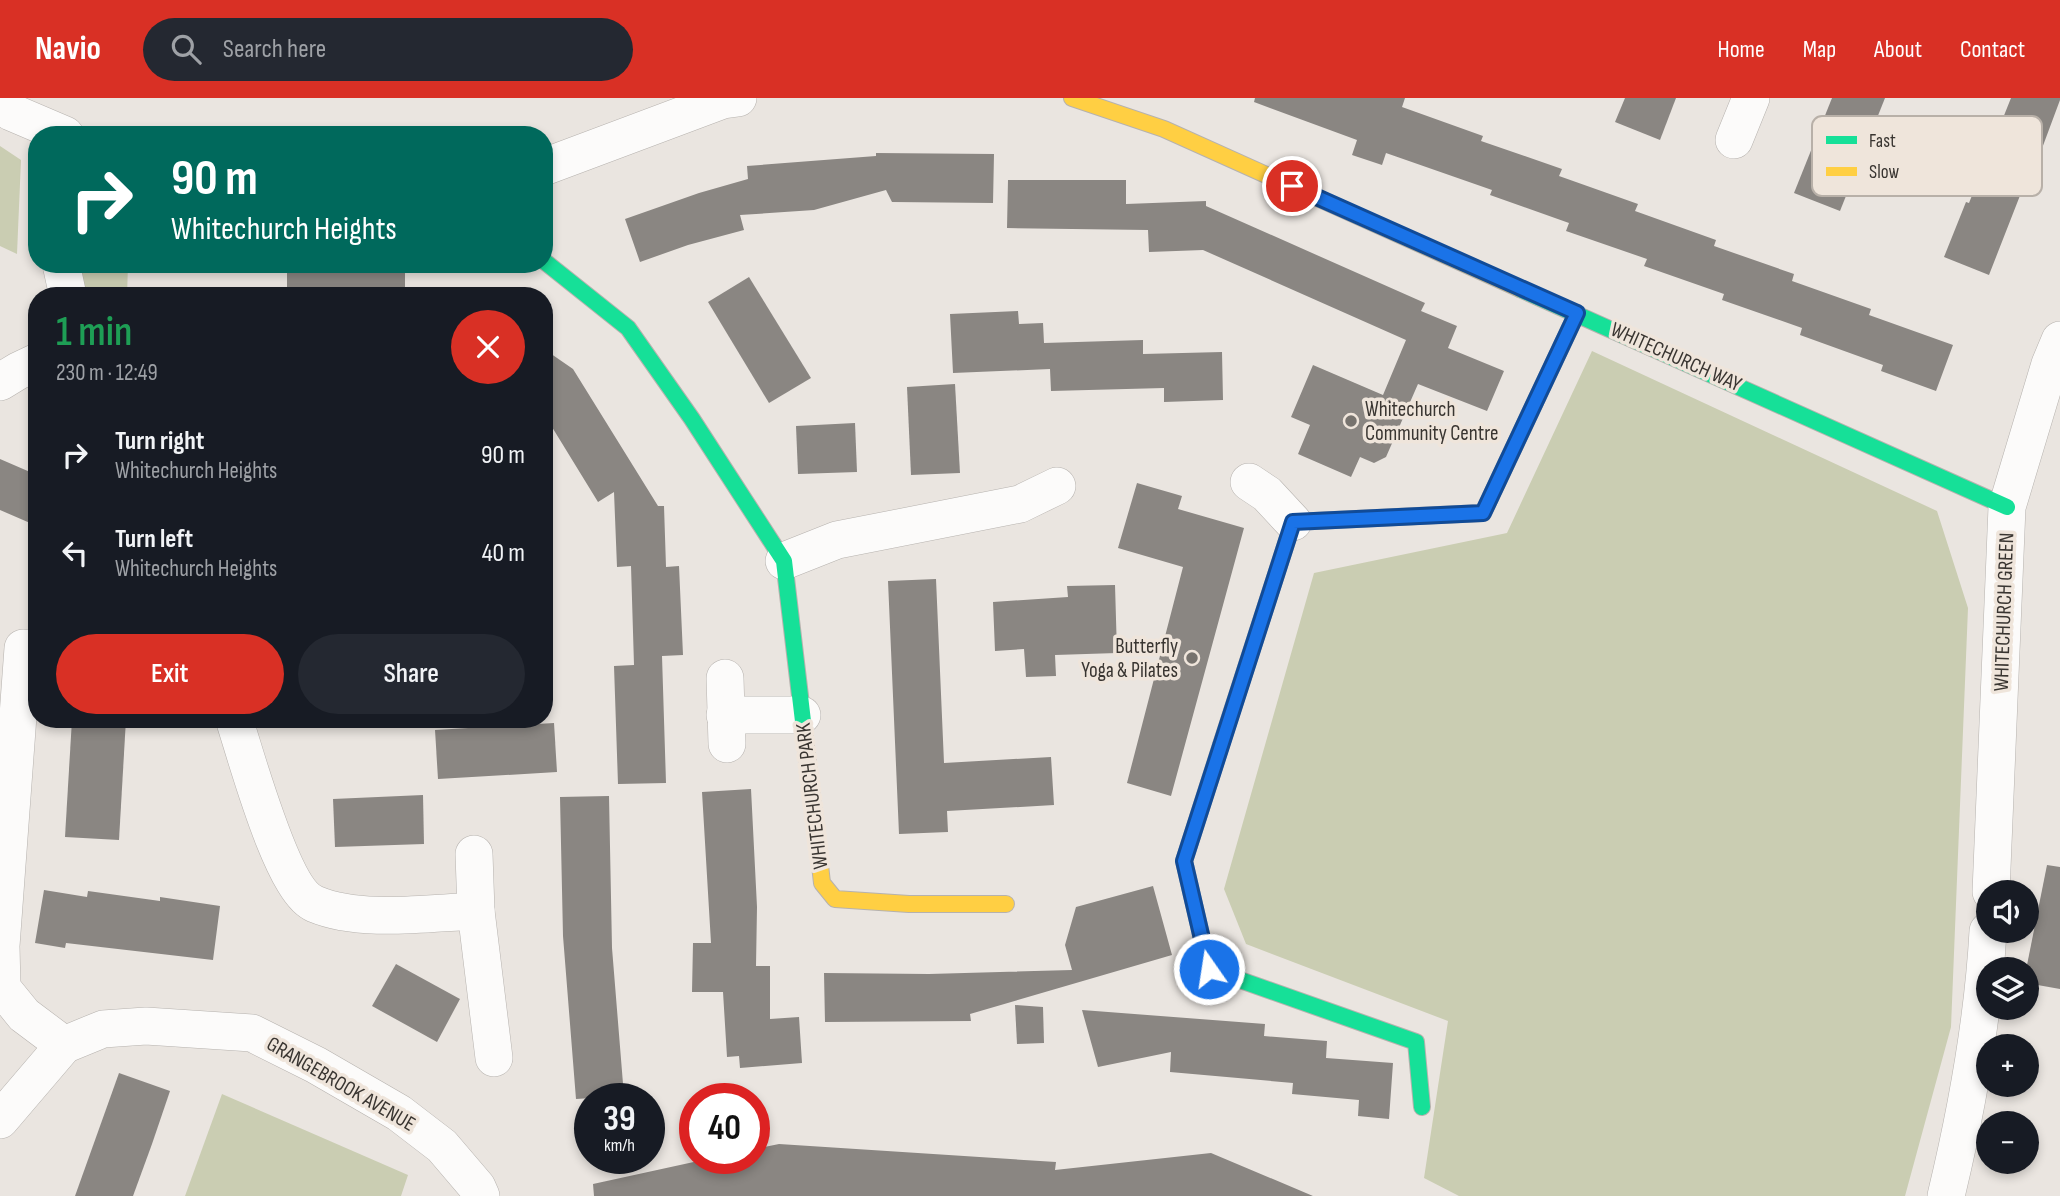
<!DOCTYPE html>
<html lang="en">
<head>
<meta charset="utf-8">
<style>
  body { margin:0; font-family:"Sofia Sans Condensed",sans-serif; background:#242831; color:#f1f3f6; height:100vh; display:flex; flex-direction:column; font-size:26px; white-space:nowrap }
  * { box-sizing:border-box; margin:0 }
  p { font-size:23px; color:#9ea1a6 }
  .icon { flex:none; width:38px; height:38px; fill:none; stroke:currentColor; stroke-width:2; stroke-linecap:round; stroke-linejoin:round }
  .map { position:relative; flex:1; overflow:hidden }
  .details { position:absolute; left:28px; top:189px; width:525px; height:441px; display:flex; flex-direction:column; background:#171b24; border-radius:28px; box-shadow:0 4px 10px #0003 }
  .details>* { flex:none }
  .top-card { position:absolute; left:28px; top:28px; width:525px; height:147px; border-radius:28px; box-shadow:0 4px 10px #0003; background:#00695c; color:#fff; overflow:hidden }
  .buttons { position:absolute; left:1976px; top:782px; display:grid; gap:14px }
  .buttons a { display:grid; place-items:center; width:63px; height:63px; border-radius:50%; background:#171b24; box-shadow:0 4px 10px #0003; font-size:35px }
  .speed { position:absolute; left:574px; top:985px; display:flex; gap:14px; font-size:35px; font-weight:700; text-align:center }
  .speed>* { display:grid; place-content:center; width:91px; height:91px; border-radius:50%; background:#171b24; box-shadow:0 4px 10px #0003; line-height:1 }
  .speed small { font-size:18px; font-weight:400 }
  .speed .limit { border:10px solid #d22; background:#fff; color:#111 }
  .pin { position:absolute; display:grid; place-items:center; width:60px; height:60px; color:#fff; margin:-30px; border:4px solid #fff; border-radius:50%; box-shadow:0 2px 7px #0007 }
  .me { position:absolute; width:77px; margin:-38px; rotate:347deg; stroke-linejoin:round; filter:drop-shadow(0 0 5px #0008) }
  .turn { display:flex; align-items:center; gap:24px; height:147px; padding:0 28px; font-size:32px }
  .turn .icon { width:91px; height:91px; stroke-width:2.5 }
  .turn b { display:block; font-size:49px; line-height:60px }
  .round { display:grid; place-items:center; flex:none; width:74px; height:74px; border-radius:37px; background:#242831 }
  .summary { display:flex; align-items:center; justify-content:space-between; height:119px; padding:0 28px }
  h1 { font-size:42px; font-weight:600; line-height:52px; color:#1e9e55 }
  .primary-button { display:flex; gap:14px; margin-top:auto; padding:14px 28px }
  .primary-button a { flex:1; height:80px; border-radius:42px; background:#d93025; color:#fff; font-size:28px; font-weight:600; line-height:80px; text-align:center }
  .primary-button a+a { background:#242831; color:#f1f3f6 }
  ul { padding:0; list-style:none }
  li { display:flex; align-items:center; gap:21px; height:98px; padding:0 28px }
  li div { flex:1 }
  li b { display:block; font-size:26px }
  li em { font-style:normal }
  header { display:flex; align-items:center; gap:42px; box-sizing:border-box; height:98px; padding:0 35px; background:#d93025; color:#fff }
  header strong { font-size:33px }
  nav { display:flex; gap:38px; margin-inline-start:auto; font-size:24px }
  .search { width:490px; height:63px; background:#242831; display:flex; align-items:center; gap:18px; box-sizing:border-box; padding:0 24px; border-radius:38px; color:#9ea1a6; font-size:26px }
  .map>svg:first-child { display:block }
  .green { fill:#cacdb2 }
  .building { fill:#8a8682 }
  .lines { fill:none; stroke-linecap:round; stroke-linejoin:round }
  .street-casing { stroke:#b6b2ae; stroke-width:38 }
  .fast-casing { stroke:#b6b2ae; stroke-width:18 }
  .slow-casing { stroke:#b6b2ae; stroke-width:18 }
  .street { stroke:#fcfbfa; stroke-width:37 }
  .fast { stroke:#16e098; stroke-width:16 }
  .slow { stroke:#ffcf43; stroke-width:16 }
  .route-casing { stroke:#114b97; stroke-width:18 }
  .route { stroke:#1a73e8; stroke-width:12 }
  .poi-dot { fill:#77736e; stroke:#efe5db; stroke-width:2.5 }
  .labels { text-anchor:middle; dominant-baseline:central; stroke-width:7; stroke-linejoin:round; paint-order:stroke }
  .street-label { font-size:21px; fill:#393531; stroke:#efe5db }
  .poi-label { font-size:21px; fill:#393531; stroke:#efe5db; text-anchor:start }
  .key { fill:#efe5db; stroke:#b8b0a8; stroke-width:2 }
  .key-label { font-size:19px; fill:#393531 }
</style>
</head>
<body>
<header>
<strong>Navio</strong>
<div class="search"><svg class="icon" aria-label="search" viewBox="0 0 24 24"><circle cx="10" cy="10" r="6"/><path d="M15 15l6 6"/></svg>Search here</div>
<nav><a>Home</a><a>Map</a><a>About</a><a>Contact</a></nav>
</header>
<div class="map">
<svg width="2060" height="1098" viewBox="0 0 2060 1098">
  <rect width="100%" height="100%" fill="#eae5e0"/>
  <g class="green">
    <polygon points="0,48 21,62 17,156 0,148"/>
    <polygon points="77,166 128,166 127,198 86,198"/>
    <polygon points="1592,253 1937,413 1968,510 1951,929 1905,1098 1459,1098 1424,1080 1448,923 1246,846 1224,791 1314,475 1507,435"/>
    <polygon points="222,996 408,1077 401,1098 185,1098"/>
  </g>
  <g class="building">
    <polygon points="1255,0 1405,0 1402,9 1483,38 1481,43 1562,71 1559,78 1638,106 1635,113 1716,142 1714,148 1794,176 1792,183 1871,211 1869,217 1953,247 1936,293 1881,273 1883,267 1800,237 1802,230 1722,202 1724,196 1644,168 1647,161 1566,133 1569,125 1490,97 1492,92 1386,55 1382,67 1352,57 1357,42 1254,4"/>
    <polygon points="1625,0 1676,0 1660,42 1615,24"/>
    <polygon points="1832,0 1885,0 1840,113 1794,95"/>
    <polygon points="2011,0 2060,0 2060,2 2025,96 2021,95 1989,177 1944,159 1966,104 1969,105"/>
    <polygon points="876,55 994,56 993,105 892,104 886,92 814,112 740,117 744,132 688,147 640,164 625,121 699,95 748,81 747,68 876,58"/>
    <polygon points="1008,82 1126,82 1126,106 1206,103 1206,108 1425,205 1421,213 1457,228 1448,250 1504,273 1487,313 1418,286 1386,359 1374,365 1360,359 1351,379 1298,356 1310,327 1291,319 1313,267 1383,297 1406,242 1203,152 1149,154 1148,132 1007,130"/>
    <rect x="287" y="166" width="118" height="32"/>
    <polygon points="749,179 811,280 769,305 708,204"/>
    <polygon points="1018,213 1019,226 1043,225 1044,245 1143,242 1143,256 1222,254 1223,302 1164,304 1164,290 1051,293 1050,271 953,275 950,216"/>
    <polygon points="544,251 573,271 658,408 664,408 666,469 679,468 683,557 662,558 666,685 618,686 614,568 634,567 631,468 617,469 614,394 598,404 544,316"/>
    <polygon points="955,286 960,375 911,377 907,289"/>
    <polygon points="855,325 857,374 798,376 796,328"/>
    <polygon points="0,361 37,377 37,428 0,412"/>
    <polygon points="1137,385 1182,398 1178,411 1244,430 1171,698 1127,685 1183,469 1118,450"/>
    <polygon points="936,481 944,665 1051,659 1054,707 947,713 948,734 899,736 888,483"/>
    <polygon points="1115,487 1117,555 1055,557 1056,578 1026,579 1024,551 995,553 993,504 1068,499 1067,488"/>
    <polygon points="72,621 126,621 119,742 65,739"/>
    <polygon points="554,625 557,674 438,681 435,632"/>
    <polygon points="751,691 757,809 756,868 770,868 770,921 799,919 802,965 740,970 739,958 727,959 723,894 692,894 693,845 711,845 702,694"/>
    <polygon points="423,697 424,746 335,749 333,701"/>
    <polygon points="609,698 612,850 624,998 576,1001 563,838 560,699"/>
    <polygon points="2047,767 2060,769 2060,891 2026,885 2026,872"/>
    <polygon points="1153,788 1172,857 970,916 971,923 825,924 824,875 929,876 1072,872 1065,847 1076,809"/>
    <polygon points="44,792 87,799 88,793 160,803 160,799 220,808 213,862 66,845 65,850 35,845"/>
    <polygon points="396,866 460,901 437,944 372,908"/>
    <polygon points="1015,907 1043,909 1044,945 1017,946"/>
    <polygon points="1082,912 1265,926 1264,938 1327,943 1326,960 1393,965 1389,1021 1358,1018 1359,1002 1292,996 1293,985 1170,974 1171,954 1098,969"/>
    <polygon points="119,975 170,993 152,1046 133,1098 75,1098"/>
    <polygon points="779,1046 1056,1064 1055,1072 1211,1055 1313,1098 594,1098 593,1086 712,1060 754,1060 754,1051"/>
  </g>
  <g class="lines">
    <defs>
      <g id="street">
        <polyline points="0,6 11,14 65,37"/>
        <polyline points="1734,42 1751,0"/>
        <polyline points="544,69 723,2 738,0"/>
        <polyline points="61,166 68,198"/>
        <polyline points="0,284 18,273 37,264"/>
        <polyline points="1249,384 1267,396 1293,424"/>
        <polyline points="784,463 837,442 1020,406 1057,388"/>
        <polyline points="23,550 1,848 2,890 24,917 64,947"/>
        <polyline points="725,580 727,646"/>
        <polyline points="725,617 802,617"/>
        <path d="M 234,621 C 246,657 282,793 315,806 C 360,825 427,815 476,813 L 474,756"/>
        <polyline points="1991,794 2007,409 2050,266 2060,242"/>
        <polyline points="476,813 494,960"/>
        <polyline points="0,1022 64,947 103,931 146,928 252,935 316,967 399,1015 442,1048 477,1089 481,1098"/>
        <path d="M 1946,1098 C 1967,1011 1983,923 1988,833"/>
      </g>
      <g id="fast">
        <polyline points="544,163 628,230 692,321 784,463 819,758"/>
        <polyline points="1520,191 2007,409"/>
        <polyline points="1438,417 1483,415 1577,215"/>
        <polyline points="1221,647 1184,763 1209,871 1416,944 1422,1009"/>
      </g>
      <g id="slow">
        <polyline points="1072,0 1164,31 1520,191"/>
        <polyline points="1221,647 1293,424 1438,417"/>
        <polyline points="819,758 822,785 835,801 909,806 1006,806"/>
      </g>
    </defs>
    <use href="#street" class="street-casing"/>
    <use href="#fast" class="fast-casing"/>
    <use href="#slow" class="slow-casing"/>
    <use href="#street" class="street"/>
    <use href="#fast" class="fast"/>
    <use href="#slow" class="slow"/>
  </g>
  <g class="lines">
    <defs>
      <polyline id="route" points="1209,871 1184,763 1293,424 1483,415 1577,215 1292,88"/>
    </defs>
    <use href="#route" class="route-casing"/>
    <use href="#route" class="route"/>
  </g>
  <g class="poi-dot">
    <circle cx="1351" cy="323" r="7"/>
    <circle cx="1192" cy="560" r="7"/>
  </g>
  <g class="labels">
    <g class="street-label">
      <text transform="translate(1676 259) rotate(24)">WHITECHURCH WAY</text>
      <text transform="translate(2004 514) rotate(-88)">WHITECHURCH GREEN</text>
      <text transform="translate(812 698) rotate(-97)">WHITECHURCH PARK</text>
      <text transform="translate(341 986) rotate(30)">GRANGEBROOK AVENUE</text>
    </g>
    <g class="poi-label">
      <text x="1365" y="311">Whitechurch<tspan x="1365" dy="24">Community Centre</tspan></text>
      <text x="1178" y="548" text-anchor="end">Butterfly<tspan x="1178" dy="24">Yoga &amp; Pilates</tspan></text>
    </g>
  </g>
  <rect x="1812" y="18" width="230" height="80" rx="10" class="key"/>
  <rect x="1826" y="38" width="31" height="8" fill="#16e098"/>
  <rect x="1826" y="69" width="31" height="9" fill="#ffcf43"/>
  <g class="key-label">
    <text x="1869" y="49">Fast</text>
    <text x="1869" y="80">Slow</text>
  </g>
</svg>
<div class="buttons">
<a><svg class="icon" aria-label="sound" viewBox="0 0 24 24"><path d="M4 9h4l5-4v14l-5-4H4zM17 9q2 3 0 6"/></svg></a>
<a><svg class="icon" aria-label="layers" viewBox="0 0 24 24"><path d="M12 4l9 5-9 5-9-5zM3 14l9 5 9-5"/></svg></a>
<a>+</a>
<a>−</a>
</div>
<div class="speed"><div>39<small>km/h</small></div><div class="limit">40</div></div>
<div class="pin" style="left:1292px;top:88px;background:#d93025"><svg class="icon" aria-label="arrive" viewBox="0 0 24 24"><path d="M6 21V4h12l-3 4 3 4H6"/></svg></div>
<svg class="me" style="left:1209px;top:871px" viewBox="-20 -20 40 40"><circle r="17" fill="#1a73e8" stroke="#fff" stroke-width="3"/><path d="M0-11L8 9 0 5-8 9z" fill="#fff"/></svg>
<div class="top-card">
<div class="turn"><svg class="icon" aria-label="right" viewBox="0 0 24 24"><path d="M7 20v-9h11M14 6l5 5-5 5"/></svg><div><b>90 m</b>Whitechurch Heights</div></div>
</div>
<section class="details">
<div class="summary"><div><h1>1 min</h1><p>230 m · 12:49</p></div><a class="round" style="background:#d93025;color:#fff"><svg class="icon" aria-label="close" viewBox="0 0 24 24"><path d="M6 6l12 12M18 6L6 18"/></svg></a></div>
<ul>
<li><svg class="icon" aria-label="right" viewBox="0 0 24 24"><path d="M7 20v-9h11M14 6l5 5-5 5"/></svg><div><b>Turn right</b><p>Whitechurch Heights</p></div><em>90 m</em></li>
<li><svg class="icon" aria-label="left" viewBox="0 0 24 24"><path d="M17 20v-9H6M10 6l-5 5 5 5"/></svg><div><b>Turn left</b><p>Whitechurch Heights</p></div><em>40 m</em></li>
</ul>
<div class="primary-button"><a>Exit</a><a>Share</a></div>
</section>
</div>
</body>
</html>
